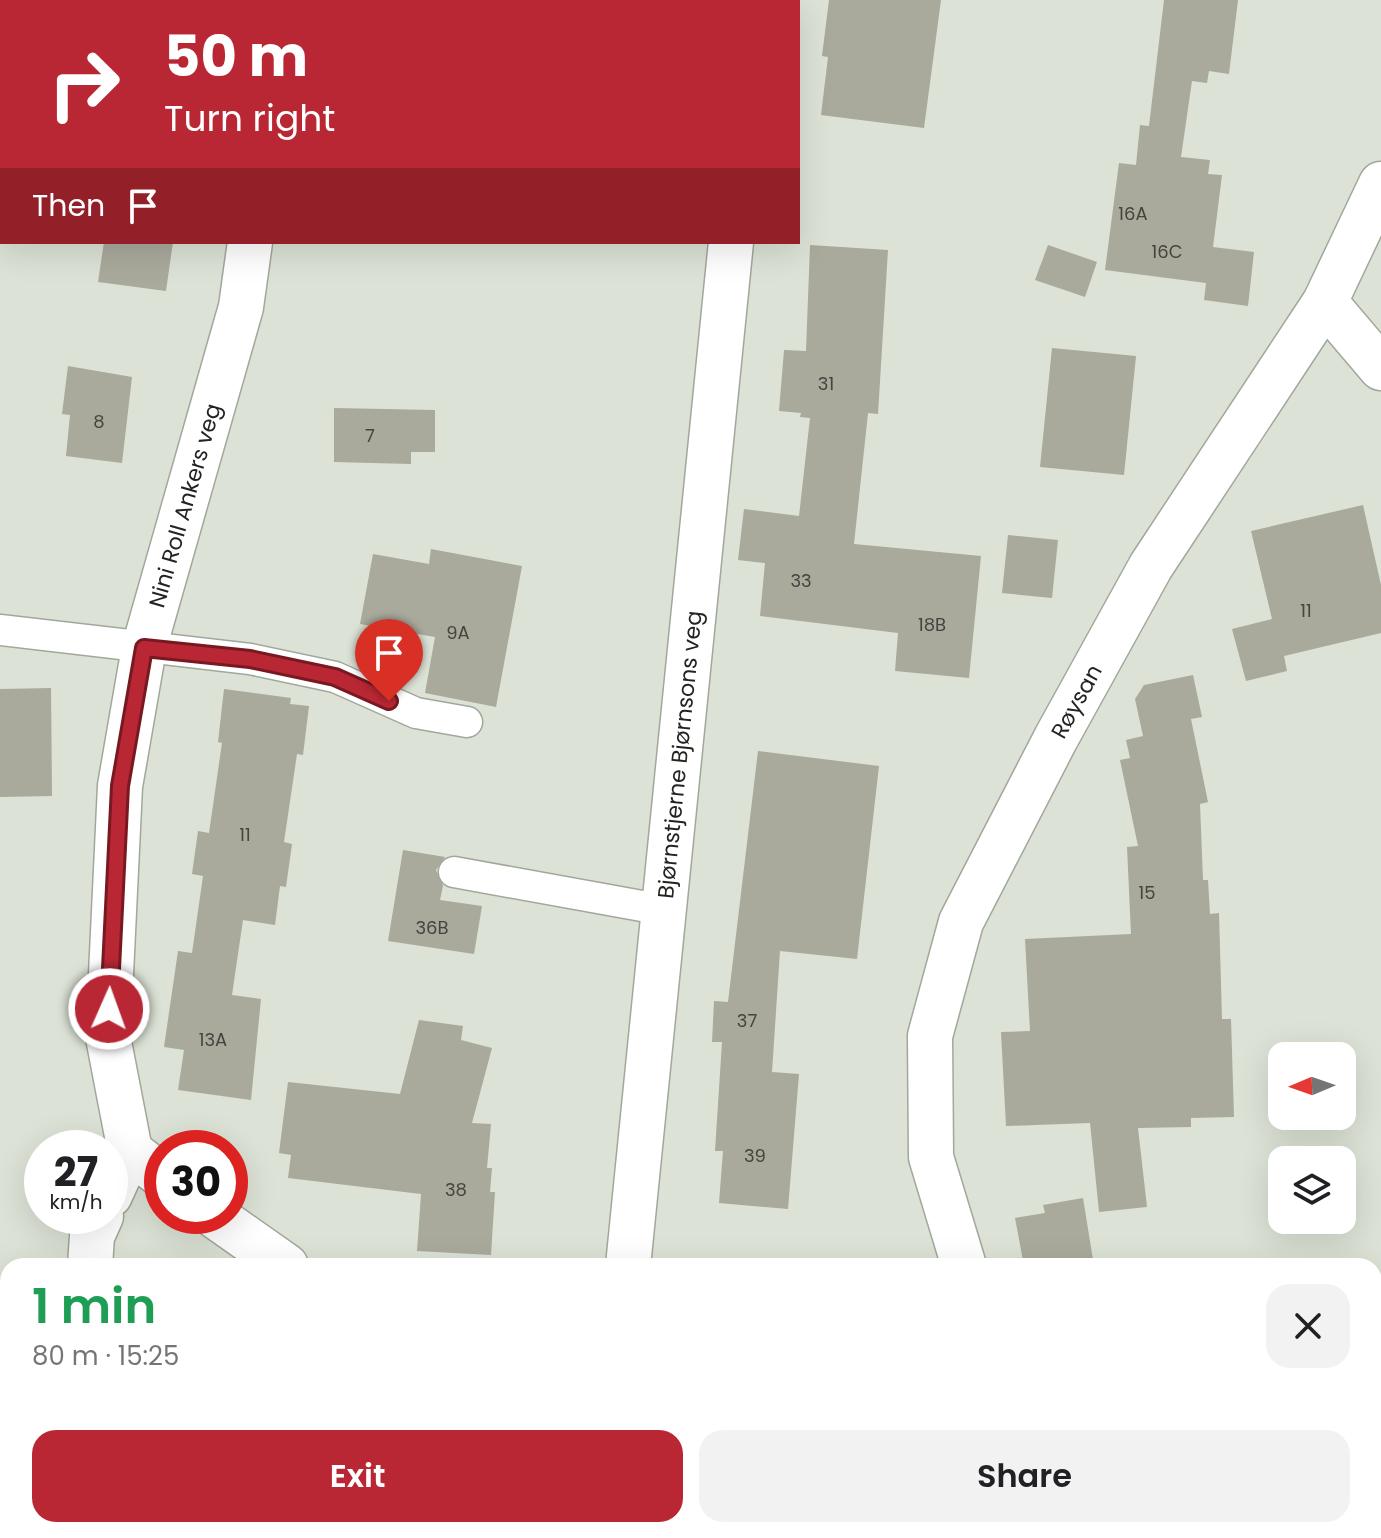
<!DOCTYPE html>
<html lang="en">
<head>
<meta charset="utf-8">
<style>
  body { margin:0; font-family:Poppins,sans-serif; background:#f2f2f2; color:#202124; height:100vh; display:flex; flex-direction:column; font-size:30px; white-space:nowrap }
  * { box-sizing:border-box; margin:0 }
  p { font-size:26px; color:#757577 }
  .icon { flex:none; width:44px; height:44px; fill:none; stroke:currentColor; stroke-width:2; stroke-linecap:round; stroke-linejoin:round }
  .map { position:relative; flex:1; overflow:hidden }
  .drawer { position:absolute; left:0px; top:1258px; width:1382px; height:280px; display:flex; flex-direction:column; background:#fff; border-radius:24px 24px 0 0; box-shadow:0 8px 32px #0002 }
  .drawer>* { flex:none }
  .top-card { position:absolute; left:0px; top:0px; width:800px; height:244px; box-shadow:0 8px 32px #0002; background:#b82733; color:#fff; overflow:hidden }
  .needle { width:52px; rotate:268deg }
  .fabs { position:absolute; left:1268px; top:1042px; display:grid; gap:16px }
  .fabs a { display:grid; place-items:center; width:88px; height:88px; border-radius:16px; background:#fff; box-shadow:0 8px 32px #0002; font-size:40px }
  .speed { position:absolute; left:24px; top:1130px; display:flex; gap:16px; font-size:40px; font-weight:700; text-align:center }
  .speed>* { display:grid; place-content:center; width:104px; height:104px; border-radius:50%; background:#fff; box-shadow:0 8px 32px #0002; line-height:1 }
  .speed small { font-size:20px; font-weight:400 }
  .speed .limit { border:12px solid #d22; background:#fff; color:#111 }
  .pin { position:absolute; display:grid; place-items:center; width:68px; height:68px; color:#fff; margin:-82px -34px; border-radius:50% 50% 50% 0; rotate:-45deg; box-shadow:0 0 8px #0007 }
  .pin .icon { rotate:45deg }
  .me { position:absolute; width:88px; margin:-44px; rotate:2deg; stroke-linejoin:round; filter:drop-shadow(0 0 6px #0008) }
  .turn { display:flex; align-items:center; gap:28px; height:168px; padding:0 32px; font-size:36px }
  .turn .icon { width:104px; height:104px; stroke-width:2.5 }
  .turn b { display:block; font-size:56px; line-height:68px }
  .then { display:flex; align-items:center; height:76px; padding:0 32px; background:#0003; gap:16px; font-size:30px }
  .round { display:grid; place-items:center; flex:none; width:84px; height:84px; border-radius:24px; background:#f2f2f2 }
  .headline { display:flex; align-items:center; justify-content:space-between; height:136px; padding:0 32px }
  h1 { font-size:48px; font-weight:600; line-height:60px; color:#1e9e55 }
  .action { display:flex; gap:16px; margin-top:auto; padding:16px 32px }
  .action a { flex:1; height:92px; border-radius:24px; background:#b82733; color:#fff; font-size:32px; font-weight:600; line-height:92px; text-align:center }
  .action a+a { background:#f2f2f2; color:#202124 }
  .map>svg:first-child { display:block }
  .building { fill:#a9a99c }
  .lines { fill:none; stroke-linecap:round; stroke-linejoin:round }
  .lane-casing { stroke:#a1a89b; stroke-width:33 }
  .street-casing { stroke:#a1a89b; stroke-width:47 }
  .lane { stroke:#fff; stroke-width:30 }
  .street { stroke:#fff; stroke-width:44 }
  .route-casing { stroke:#781921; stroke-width:20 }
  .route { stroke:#b82733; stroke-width:14 }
  .labels { text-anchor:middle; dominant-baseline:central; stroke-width:6; stroke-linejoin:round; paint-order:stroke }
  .number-label { font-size:18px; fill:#44453f }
  .street-label { font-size:22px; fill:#222420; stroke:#fff }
</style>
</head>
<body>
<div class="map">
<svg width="1381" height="1538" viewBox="0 0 1381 1538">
  <rect width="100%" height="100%" fill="#dce2d5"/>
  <g class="building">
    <polygon points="829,0 941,0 924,128 821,115 828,57 822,56"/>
    <polygon points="1164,0 1238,0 1229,74 1209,71 1207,83 1192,81 1181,157 1210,160 1208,174 1222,175 1213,247 1254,252 1248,306 1204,300 1206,283 1105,270 1119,163 1136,165 1140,125 1149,126"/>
    <polygon points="104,242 173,242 166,291 98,282"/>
    <polygon points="810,245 888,250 878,414 868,413 854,544 981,556 969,678 895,671 898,633 760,616 765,563 738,560 744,509 799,516 810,418 800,417 801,413 779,411 784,350 806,351"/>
    <polygon points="1048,245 1097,262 1085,297 1035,280"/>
    <polygon points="1052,348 1136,356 1124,475 1040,467"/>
    <polygon points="68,366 132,377 122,463 66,456 70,415 62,414"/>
    <polygon points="334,408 435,410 435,452 411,452 411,464 334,462"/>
    <polygon points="1363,505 1381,585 1381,633 1284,656 1287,671 1246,681 1232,629 1272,619 1251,531"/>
    <polygon points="1008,535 1058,540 1052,598 1002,593"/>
    <polygon points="431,549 522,566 496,707 425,693 435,637 360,624 373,554 429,564"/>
    <polygon points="1193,675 1202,717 1191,719 1208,802 1200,804 1203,880 1208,880 1210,914 1219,913 1222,1019 1231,1019 1234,1117 1191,1118 1191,1127 1138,1128 1147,1207 1099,1212 1090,1123 1006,1126 1001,1032 1030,1031 1025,939 1131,934 1127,847 1138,846 1120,760 1130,758 1126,740 1143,736 1135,699 1144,685"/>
    <polygon points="51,688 52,796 0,797 0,689"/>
    <polygon points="224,689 291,698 290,704 309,706 303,755 297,754 284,842 292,844 286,887 280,886 275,925 243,920 232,995 261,999 251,1100 178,1090 184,1050 164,1047 178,951 192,953 203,876 192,874 198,831 209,833 222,743 218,742"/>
    <polygon points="758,751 879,766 857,959 780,951 772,1072 799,1074 788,1209 719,1203 723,1151 715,1151 722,1042 712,1042 714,1001 728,1002"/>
    <polygon points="403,850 445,857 436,870 443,886 440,900 482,906 474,954 388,941"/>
    <polygon points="419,1020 463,1026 461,1040 492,1048 472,1123 491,1124 487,1168 492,1168 490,1192 495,1192 491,1255 417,1251 421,1194 288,1178 291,1155 279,1153 288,1082 400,1094"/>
    <polygon points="1083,1198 1094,1266 1024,1266 1015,1218 1045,1213 1043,1205"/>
  </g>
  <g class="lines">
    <defs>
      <g id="lane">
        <polyline points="116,2 116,0"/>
        <polyline points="344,2 348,0"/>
        <polyline points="0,125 2,125"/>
        <polyline points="0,630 250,659 335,677 416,713 467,722"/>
        <polyline points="454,872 664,910"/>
      </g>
      <g id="street">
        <polyline points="754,2 754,0"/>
        <polyline points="1325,302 1381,368"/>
        <polyline points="130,1151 162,1176"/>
        <path id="s1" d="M 110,1195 L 130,1151 L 108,1037 L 120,786 L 144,648 L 241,307 L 250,242"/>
        <polyline points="215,1216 286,1266"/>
        <polyline points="90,1266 92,1236 101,1216"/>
        <path id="s2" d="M 628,1266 L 731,242"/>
        <path id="s3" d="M 964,1266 L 931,1157 L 930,1036 L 961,922 L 1056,738 L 1151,566 L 1325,302 L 1381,184"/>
        <polyline points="954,1530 979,1538"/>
        <polyline points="1036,1530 1038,1538"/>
        <polyline points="69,1538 70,1530"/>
        <polyline points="597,1538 598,1530"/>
      </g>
    </defs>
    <use href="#lane" class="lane-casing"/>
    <use href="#street" class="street-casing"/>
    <use href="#lane" class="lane"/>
    <use href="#street" class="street"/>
  </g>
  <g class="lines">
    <defs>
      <polyline id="route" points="109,1009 120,786 144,648 250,659 335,677 389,701"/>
    </defs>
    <use href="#route" class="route-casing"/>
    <use href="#route" class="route"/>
  </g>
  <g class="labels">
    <g class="number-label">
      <text x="1133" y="213">16A</text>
      <text x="1167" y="251">16C</text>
      <text x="826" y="383">31</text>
      <text x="99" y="421">8</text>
      <text x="370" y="435">7</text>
      <text x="801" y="580">33</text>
      <text x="1306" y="610">11</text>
      <text x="932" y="624">18B</text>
      <text x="458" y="632">9A</text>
      <text x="245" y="834">11</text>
      <text x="1147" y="892">15</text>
      <text x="432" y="927">36B</text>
      <text x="747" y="1020">37</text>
      <text x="213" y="1039">13A</text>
      <text x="755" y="1155">39</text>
      <text x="456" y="1189">38</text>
    </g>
    <g class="street-label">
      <text stroke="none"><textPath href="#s1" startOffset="704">Nini Roll Ankers veg</textPath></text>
      <text stroke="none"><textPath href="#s3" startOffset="602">Røysan</textPath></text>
      <text stroke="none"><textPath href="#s2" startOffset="514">Bjørnstjerne Bjørnsons veg</textPath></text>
    </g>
  </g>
</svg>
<div class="fabs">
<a><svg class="needle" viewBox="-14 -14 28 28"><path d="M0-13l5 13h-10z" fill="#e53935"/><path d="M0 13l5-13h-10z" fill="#757577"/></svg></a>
<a><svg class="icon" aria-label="layers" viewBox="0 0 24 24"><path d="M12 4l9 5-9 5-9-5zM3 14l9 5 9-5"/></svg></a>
</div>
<div class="speed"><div>27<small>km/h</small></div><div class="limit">30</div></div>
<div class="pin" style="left:389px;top:701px;background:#d93025"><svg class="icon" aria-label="arrive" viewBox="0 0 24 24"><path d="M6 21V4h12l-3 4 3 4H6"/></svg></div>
<svg class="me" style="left:109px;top:1009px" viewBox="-20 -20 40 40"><circle r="17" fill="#b82733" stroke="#fff" stroke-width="3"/><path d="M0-11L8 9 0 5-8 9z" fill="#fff"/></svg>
<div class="top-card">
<div class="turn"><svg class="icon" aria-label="right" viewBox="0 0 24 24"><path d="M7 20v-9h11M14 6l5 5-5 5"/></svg><div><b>50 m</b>Turn right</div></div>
<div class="then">Then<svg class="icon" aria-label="arrive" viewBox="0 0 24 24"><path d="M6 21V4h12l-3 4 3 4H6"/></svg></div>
</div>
<section class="drawer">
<div class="headline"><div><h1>1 min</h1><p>80 m · 15:25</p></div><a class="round"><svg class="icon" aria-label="close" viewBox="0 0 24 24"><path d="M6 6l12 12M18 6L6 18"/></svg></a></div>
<div class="action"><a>Exit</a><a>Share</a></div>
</section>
</div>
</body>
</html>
